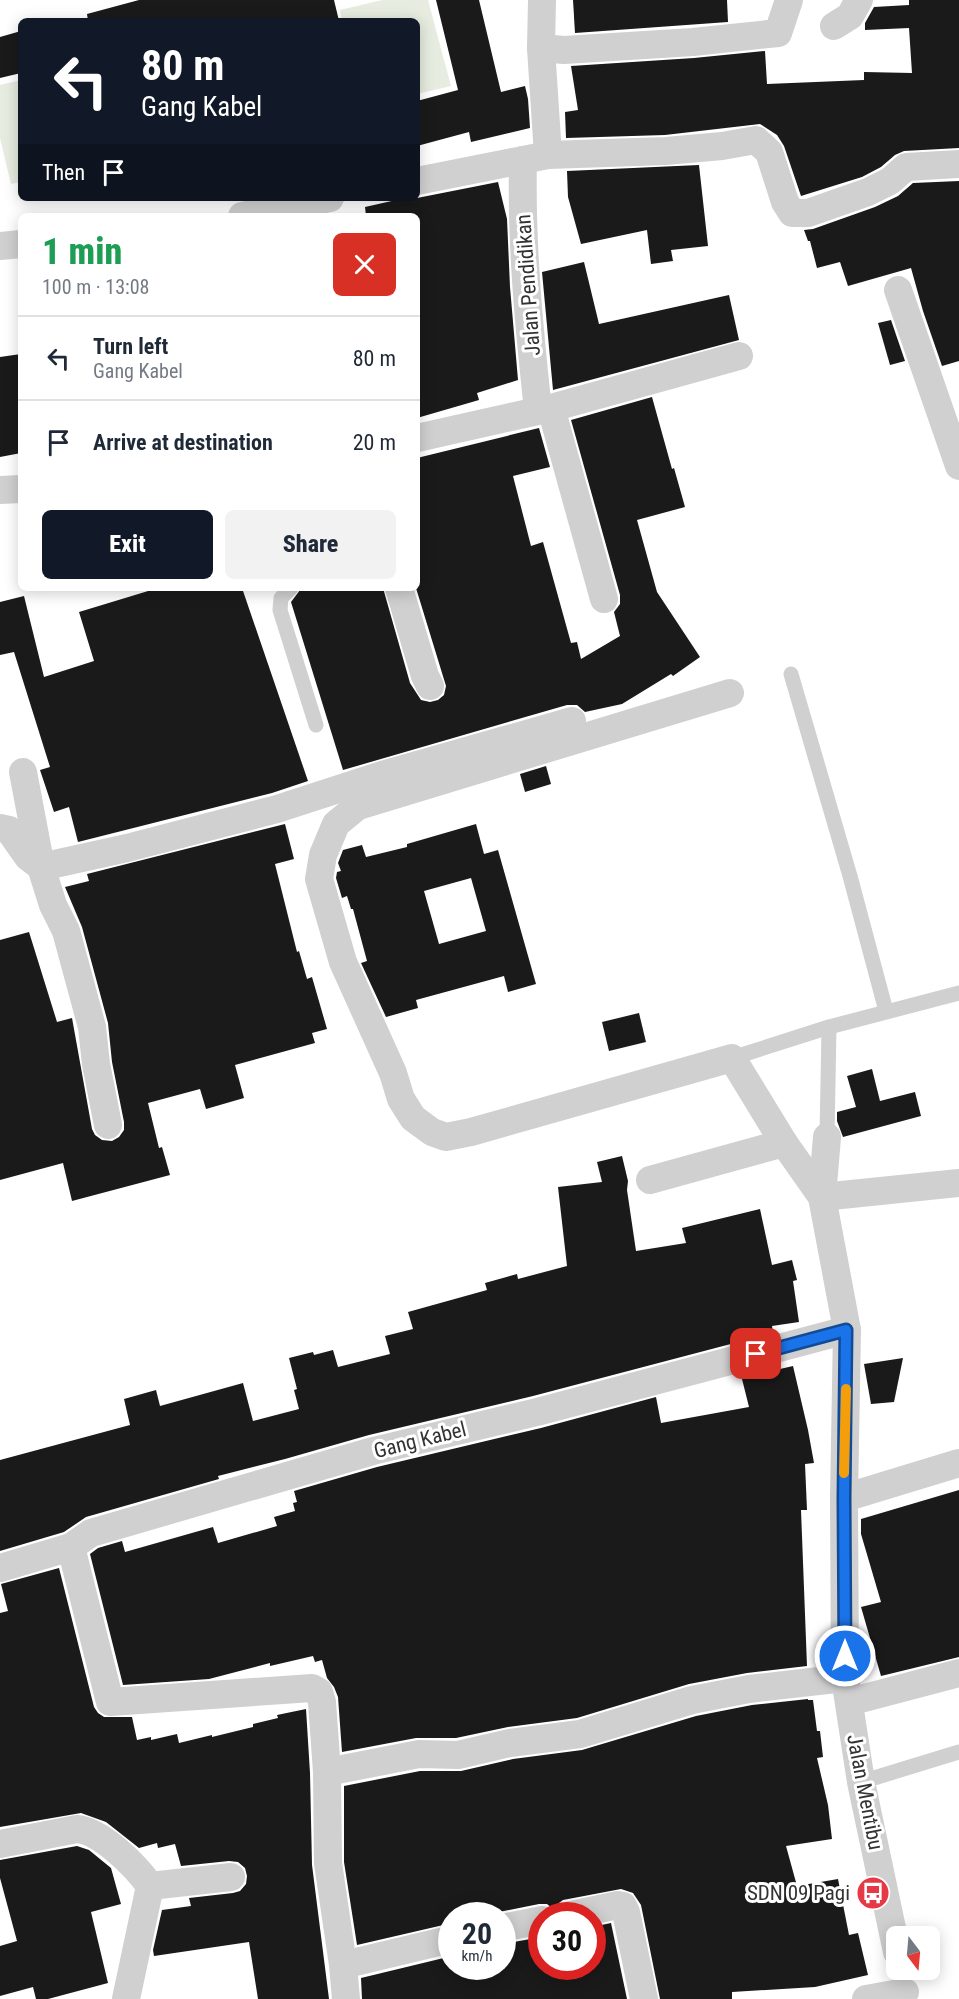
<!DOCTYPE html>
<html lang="en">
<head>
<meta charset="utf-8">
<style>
  body { margin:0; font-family:"Roboto Condensed",sans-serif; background:#f2f2f3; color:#1f2937; height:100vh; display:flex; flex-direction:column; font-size:22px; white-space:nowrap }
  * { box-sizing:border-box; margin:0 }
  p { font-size:20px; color:#747a83 }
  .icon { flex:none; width:33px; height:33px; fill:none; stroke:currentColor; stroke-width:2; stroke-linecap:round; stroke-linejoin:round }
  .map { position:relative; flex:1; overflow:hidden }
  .sheet { position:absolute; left:18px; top:213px; width:402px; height:378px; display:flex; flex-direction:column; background:#fff; border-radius:9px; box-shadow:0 3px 15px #0003 }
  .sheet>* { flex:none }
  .banner { position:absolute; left:18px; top:18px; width:402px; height:183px; border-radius:9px; box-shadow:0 3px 15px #0003; background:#111827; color:#fff; overflow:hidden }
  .needle { width:39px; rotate:164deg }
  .controls { position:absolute; left:886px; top:1926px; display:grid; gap:12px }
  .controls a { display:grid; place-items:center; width:54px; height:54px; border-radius:9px; background:#fff; box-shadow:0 3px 15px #0003; font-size:30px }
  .speed { position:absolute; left:438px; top:1902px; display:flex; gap:12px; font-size:30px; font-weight:700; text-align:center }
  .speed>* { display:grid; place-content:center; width:78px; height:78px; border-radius:50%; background:#fff; box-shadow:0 3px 15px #0003; line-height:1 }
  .speed small { font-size:15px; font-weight:400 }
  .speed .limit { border:9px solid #d22; background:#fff; color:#111 }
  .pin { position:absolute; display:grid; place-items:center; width:51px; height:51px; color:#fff; margin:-26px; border-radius:12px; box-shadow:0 3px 9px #0006 }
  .me { position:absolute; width:66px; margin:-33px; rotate:0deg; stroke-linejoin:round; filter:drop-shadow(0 0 4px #0008) }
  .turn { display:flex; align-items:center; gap:21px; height:126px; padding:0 24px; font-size:27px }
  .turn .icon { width:78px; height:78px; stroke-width:2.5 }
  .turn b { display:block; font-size:42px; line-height:51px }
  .then { display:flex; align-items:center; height:57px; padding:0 24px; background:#0003; gap:12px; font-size:22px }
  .round { display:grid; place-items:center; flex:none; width:63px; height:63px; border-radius:9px; background:#f2f2f3 }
  .head { display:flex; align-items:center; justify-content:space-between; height:102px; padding:0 24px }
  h1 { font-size:36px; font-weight:800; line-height:45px; color:#1e9e55 }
  .action { display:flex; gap:12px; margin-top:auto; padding:12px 24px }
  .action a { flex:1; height:69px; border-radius:9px; background:#111827; color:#fff; font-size:24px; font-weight:800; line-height:69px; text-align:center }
  .action a+a { background:#f2f2f3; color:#1f2937 }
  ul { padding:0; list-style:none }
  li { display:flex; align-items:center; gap:18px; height:84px; padding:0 24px; border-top:2px solid #e0e1e3 }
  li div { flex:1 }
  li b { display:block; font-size:22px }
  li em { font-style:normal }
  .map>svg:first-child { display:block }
  .green { fill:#e6ecdf }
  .building { fill:#1a1a1a; fill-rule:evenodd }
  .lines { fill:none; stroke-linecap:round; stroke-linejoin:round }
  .service { stroke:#d0d0d0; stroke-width:15 }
  .minor { stroke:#d0d0d0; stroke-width:28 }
  .route-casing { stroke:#114b97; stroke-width:15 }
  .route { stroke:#1a73e8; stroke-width:10 }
  .slow { stroke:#f59e0b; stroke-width:10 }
  .labels { text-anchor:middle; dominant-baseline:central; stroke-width:6; stroke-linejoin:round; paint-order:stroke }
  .street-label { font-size:21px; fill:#333; stroke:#fff }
  .poi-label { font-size:21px; fill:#333; stroke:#fff; text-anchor:end }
</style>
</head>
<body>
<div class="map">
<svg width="959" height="1999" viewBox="0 0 959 1999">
  <rect width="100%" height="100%" fill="#fff"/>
  <g class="green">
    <polygon points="382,0 428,0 451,86 417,94 417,21 342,21 340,10"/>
    <polygon points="21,80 21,182 11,184 0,138 0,85"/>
  </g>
  <g class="building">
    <polygon points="139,0 334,0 339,21 88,21 87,14"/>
    <polygon points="436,0 479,0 501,92 525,86 528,99 530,128 471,142 469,132 417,146 417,101 458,90"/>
    <polygon points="573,0 727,0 728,22 575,33"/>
    <polygon points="909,0 959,0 959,148 904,151 895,155 881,167 862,177 801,196 784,146 777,135 760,124 665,135 566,138 565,112 578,110 571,66 694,58 765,51 767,84 864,80 864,72 912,73 909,28 865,30 865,23 874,7 909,5"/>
    <polygon points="21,31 21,73 0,78 0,37"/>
    <polygon points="699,165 708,246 671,250 673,261 651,264 647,230 581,244 568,197 567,171"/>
    <polygon points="959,181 959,361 942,366 923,311 911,268 848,286 840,262 817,268 810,241 808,241 804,230 813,229 875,207 898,196 913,183"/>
    <polygon points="498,182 507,219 510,287 518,380 477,393 479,400 417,418 417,216 366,216 365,207 405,198 417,198"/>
    <polygon points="584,262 599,324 729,295 739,340 553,390 542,272"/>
    <polygon points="891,320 905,361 890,365 878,323"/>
    <polygon points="21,354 21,453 0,457 0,357"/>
    <polygon points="652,397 672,469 674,468 685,507 637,520 657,592 700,657 673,676 671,674 622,704 585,712 577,705 567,705 343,770 291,602 300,590 306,588 383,588 410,683 421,700 430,702 438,700 444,695 446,686 416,588 417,458 539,428 550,467 513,476 531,546 543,542 571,643 577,642 581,659 620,636 614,612 620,604 620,595 571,420"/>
    <polygon points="158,588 242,588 308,781 272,793 78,842 69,807 54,812 40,770 50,767 14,652 0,655 0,602 24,596 44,677 94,661 79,612"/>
    <polygon points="546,766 551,784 525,792 520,774"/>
    <polygon points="285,824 294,859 275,864 297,952 299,951 307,979 312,977 327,1029 312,1033 315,1043 235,1065 244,1098 206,1109 200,1089 148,1103 159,1148 162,1147 170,1175 72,1201 63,1163 0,1180 0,940 29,932 57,1022 72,1018 92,1129 95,1135 102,1140 112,1141 119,1137 124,1130 124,1122 112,1062 108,1023 82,927 65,887 89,881 87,874"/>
    <path d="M 476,824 L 484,854 L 498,850 L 536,984 L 508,992 L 504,976 L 416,1000 L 418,1008 L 386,1017 L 361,963 L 367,961 L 353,909 L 351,909 L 347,896 L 342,898 L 336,878 L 337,872 L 341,871 L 338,863 L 343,850 L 362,845 L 366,857 L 407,847 L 407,844 ZM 471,878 L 486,931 L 439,944 L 424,891 Z"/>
    <polygon points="639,1013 646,1042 609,1051 602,1022"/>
    <polygon points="872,1069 880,1101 915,1092 921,1116 843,1137 837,1121 837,1112 856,1107 847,1076"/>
    <polygon points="622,1156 628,1181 627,1190 636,1251 686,1243 682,1228 760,1209 772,1265 792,1260 797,1280 793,1281 799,1322 772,1326 773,1333 533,1396 369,1435 285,1459 218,1476 219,1479 86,1517 64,1532 0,1551 0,1460 130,1425 124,1399 156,1390 160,1406 243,1383 253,1421 299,1409 294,1390 297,1389 289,1358 313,1352 314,1355 333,1350 338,1367 390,1354 385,1336 413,1329 408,1312 487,1290 485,1283 517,1274 518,1279 567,1266 558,1187 602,1182 597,1162"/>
    <polygon points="903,1358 894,1402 871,1404 864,1364"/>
    <polygon points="779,1365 780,1369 793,1366 808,1430 814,1463 805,1464 807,1510 801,1510 807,1666 747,1673 689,1684 577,1718 508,1727 456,1738 416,1738 342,1752 338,1697 334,1687 327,1678 322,1660 315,1662 313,1656 270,1666 270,1663 209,1679 123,1685 90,1554 98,1548 122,1541 125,1552 213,1527 218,1543 277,1526 274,1517 295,1511 293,1503 297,1502 294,1491 377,1467 541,1428 656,1397 661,1423 749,1407 741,1375"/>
    <polygon points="959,1490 959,1657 881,1676 861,1607 881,1602 861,1534 861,1519"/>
    <polygon points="59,1568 94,1707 98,1713 104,1717 132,1717 137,1740 151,1737 151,1740 177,1734 179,1743 212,1735 212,1737 253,1727 253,1724 278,1718 277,1715 306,1709 310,1773 312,1865 329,1999 258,1999 249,1942 154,1956 153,1950 162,1910 191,1906 189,1898 233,1893 240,1891 246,1884 247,1876 245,1868 238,1862 229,1861 181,1866 175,1844 158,1848 157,1843 139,1848 106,1822 81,1813 0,1827 0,1613 8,1611 1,1584"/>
    <polygon points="808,1699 808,1700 813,1700 817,1731 820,1731 823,1757 817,1758 828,1805 832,1839 786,1846 797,1886 838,1879 849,1935 858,1933 868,1975 815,1987 732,1992 732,1999 660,1999 641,1905 633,1893 621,1889 563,1900 552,1908 547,1904 539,1904 499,1912 491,1916 452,1916 452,1923 357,1945 344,1862 344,1786 420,1771 461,1771 513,1759 582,1750 696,1716 752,1705"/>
    <polygon points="77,1846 89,1850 111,1868 121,1904 91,1912 108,1983 48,1999 36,1999 33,1987 0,1996 0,1946 17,1941 0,1878 0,1860"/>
    <polygon points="611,1923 627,1999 362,1999 361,1978 452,1956 452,1970 465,1966 502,1966 502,1944 542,1937 542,1966 592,1966 592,1927"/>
  </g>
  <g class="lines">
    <g class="service">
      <polyline points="291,588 281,598 280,610 316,725"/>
      <polyline points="791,674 850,876 886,1011"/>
      <polyline points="732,1058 829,1027 959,993"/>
      <polyline points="827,1137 829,1027"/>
      <polyline points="861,1782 959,1752"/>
    </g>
    <g class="minor">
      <polyline points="542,0 541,48 548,155"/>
      <polyline points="834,26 850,16 859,0"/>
      <polyline points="541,48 564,50 693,42 778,33 789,0"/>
      <path d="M 523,160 C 521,244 529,327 538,410"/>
      <polyline points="417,181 548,155 666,151 722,146 756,140 769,152 785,202 792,213 808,213 868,192 890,181 906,167 959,164"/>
      <polyline points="242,216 330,198"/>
      <polyline points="0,246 21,244"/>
      <polyline points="898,290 959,466"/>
      <polyline points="551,408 604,599"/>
      <polyline points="417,438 551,408 739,356"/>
      <polyline points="0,490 21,489"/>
      <polyline points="399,588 425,676 430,686"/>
      <polyline points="730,693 358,806 336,824 323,855 319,879 343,962 393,1073 401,1099 413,1118 432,1132 446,1137 471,1132 732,1058 784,1143 822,1197 959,1183"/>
      <polyline points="23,772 41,867 53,905 66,931 92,1027 96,1064 108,1125"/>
      <polyline points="0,828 9,830 28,857 41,867 127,848 277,809 382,775 572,721"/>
      <polyline points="827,1137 822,1197 847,1330 844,1498"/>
      <polyline points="650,1180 784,1143"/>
      <polyline points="71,1547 110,1702 312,1688 319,1692 322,1702 327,1772 328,1863 343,1965 346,1999"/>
      <polyline points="0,1568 71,1547 91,1533 373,1451 537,1412 847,1330"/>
      <polyline points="849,1702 959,1673"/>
      <polyline points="327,1772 419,1754 458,1755 510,1743 580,1734 692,1700 749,1689 845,1678"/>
      <path d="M 0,1844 L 77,1829 C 101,1831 136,1866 150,1886 L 126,1999"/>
      <polyline points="150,1886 231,1877"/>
      <polyline points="566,1916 618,1905 623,1906 626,1912 644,1999"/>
      <polyline points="502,1928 542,1920"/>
      <polyline points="897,1952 861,1782 845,1678 844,1498 959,1463"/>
      <polyline points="343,1965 452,1939"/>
      <polyline points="866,1999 905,1992"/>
    </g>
  </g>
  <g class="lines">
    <defs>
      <polyline id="route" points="756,1354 846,1330 844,1498 845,1656"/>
    </defs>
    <use href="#route" class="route-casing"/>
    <use href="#route" class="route"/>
    <polyline class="slow" points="844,1473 846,1389"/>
  </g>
  <defs>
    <symbol id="bus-disc" viewBox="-11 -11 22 22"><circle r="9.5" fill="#e63946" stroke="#fff"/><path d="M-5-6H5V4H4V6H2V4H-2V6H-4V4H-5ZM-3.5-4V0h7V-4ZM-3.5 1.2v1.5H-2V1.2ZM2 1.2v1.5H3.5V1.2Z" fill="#fff"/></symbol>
  </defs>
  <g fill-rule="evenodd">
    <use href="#bus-disc" x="854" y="1874" width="38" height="38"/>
  </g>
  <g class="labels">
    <g class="street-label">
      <text transform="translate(528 285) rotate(-94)">Jalan Pendidikan</text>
      <text transform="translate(420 1440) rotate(-14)">Gang Kabel</text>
      <text transform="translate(865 1792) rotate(79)">Jalan Mentibu</text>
    </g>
    <g class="poi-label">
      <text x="850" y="1893">SDN 09 Pagi</text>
    </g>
  </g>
</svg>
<div class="controls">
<a><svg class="needle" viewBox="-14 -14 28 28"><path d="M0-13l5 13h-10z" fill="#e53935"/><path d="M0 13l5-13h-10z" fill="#747a83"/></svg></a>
</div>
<div class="speed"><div>20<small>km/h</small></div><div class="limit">30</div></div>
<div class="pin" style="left:756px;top:1354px;background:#d93025"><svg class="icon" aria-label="arrive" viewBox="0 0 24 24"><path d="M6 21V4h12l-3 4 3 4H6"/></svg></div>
<svg class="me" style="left:845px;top:1656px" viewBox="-20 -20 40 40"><circle r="17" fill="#1a73e8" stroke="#fff" stroke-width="3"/><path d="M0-11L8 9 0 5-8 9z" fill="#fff"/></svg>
<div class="banner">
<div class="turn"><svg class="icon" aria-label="left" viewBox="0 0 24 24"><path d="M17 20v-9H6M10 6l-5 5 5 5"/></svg><div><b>80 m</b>Gang Kabel</div></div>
<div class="then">Then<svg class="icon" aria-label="arrive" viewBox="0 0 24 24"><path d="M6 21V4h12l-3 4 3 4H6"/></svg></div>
</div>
<section class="sheet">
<div class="head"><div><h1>1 min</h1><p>100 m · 13:08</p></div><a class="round" style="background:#d93025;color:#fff"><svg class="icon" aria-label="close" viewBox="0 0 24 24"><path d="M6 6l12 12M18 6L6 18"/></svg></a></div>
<ul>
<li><svg class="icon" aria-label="left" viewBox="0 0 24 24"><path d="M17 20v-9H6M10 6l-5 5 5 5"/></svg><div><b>Turn left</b><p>Gang Kabel</p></div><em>80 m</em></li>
<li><svg class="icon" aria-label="arrive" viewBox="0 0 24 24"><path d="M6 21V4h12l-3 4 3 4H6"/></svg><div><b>Arrive at destination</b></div><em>20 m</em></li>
</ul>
<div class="action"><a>Exit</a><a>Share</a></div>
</section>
</div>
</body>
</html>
